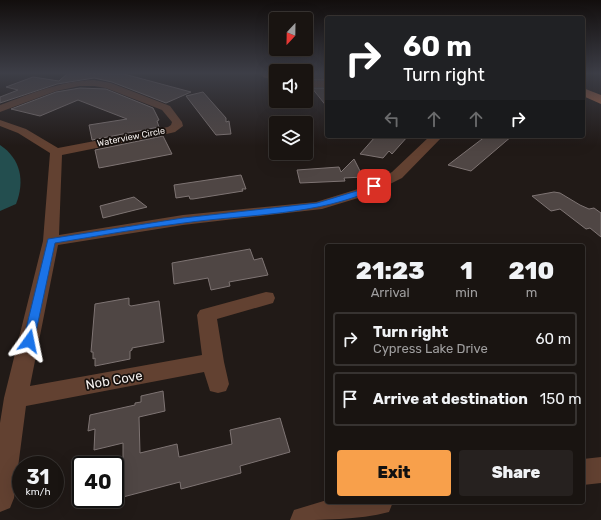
<!DOCTYPE html>
<html lang="en">
<head>
<meta charset="utf-8">
<style>
  body { margin:0; font-family:Rubik,sans-serif; background:#26211f; color:#f1f3f6; height:100vh; display:flex; flex-direction:column; font-size:15px; white-space:nowrap }
  * { box-sizing:border-box; margin:0 }
  p { font-size:13px; color:#9f9e9f }
  .icon { flex:none; width:22px; height:22px; fill:none; stroke:currentColor; stroke-width:2; stroke-linecap:round; stroke-linejoin:round }
  .map { position:relative; flex:1; overflow:hidden }
  .panel { position:absolute; left:325px; top:244px; width:260px; height:260px; display:flex; flex-direction:column; background:#191411; border-radius:4px; box-shadow:0 4px 16px #0002,0 0 0 1px #373331 }
  .panel>* { flex:none }
  .banner { position:absolute; left:325px; top:16px; width:260px; height:122px; border-radius:4px; box-shadow:0 4px 16px #0002,0 0 0 1px #373331; background:#202124; color:#fff; overflow:hidden }
  .needle { width:26px; rotate:202deg }
  .fabs { position:absolute; left:269px; top:12px; display:grid; gap:8px }
  .fabs a { display:grid; place-items:center; width:44px; height:44px; border-radius:4px; background:#191411; box-shadow:0 4px 16px #0002,0 0 0 1px #373331; font-size:20px }
  .speed { position:absolute; left:12px; top:456px; display:flex; gap:8px; font-size:20px; font-weight:700; text-align:center }
  .speed>* { display:grid; place-content:center; width:52px; height:52px; border-radius:50%; background:#191411; box-shadow:0 4px 16px #0002,0 0 0 1px #373331; line-height:1 }
  .speed small { font-size:10px; font-weight:400 }
  .speed .limit { border:2px solid #111; border-radius:6px; background:#fff; color:#111 }
  .pin { position:absolute; display:grid; place-items:center; width:34px; height:34px; color:#fff; margin:-17px; border-radius:8px; box-shadow:0 2px 6px #0006 }
  .me { position:absolute; width:44px; margin:-22px; rotate:12deg; stroke-linejoin:round; filter:drop-shadow(0 0 3px #0008) }
  .turn { display:flex; align-items:center; gap:14px; height:84px; padding:0 12px; font-size:18px }
  .turn .icon { width:52px; height:52px; stroke-width:2.5 }
  .turn b { display:block; font-size:28px; line-height:34px }
  .lanes { display:flex; align-items:center; height:38px; padding:0 12px; background:#0003; justify-content:center; gap:20px; direction:ltr }
  .lanes .off { opacity:.35 }
  .eta { display:flex; justify-content:space-evenly; align-items:center; height:68px; text-align:center }
  .eta b { font-size:24px; font-weight:800; line-height:28px }
  .action { display:flex; gap:8px; margin-top:auto; padding:8px 12px }
  .action a { flex:1; height:46px; border-radius:4px; background:#f8a04b; color:#111; font-size:16px; font-weight:800; line-height:46px; text-align:center }
  .action a+a { background:#26211f; color:#f1f3f6 }
  ul { padding:0; list-style:none }
  li { display:flex; align-items:center; gap:12px; height:54px; margin:0 8px 6px; padding:0 4px; border:2px solid #373331; border-radius:4px }
  li div { flex:1 }
  li b { display:block; font-size:15px }
  li em { font-style:normal }
  .map>svg:first-child { display:block }
  .water { fill:#234e4f }
  .building { fill:#4f4644; stroke:#7e7473 }
  .lines { fill:none; stroke-linecap:round; stroke-linejoin:round }
  .minor { fill:#624131; fill-rule:evenodd }
  .major { fill:#a86342; fill-rule:evenodd }
  .route { fill:#1a73e8; stroke:#114b97 }
  .labels { text-anchor:middle; dominant-baseline:central; stroke-width:3.5; stroke-linejoin:round; paint-order:stroke }
  .far-street-label { font-size:9px; fill:#f6f1ef; stroke:#17110e }
  .near-street-label { font-size:13px; fill:#f6f1ef; stroke:#17110e }
</style>
</head>
<body>
<div class="map">
<svg width="601" height="520" viewBox="0 0 601 520">
  <rect width="100%" height="100%" fill="#211a17"/>
  <path class="water" d="M 0,145 C 21,159 25,181 16,204 L 0,211 Z"/>
  <g class="building">
    <polygon points="68,73 124,74 191,92 166,103 112,82 94,78 57,84 0,103 0,97 18,90 6,87 33,77 59,81"/>
    <rect x="306" y="73" width="21" height="7"/>
    <polygon points="80,88 106,89 153,108 159,120 157,121 159,127 92,140 89,125 127,119 78,100 40,116 11,109 56,92"/>
    <polygon points="312,88 327,88 327,107"/>
    <polygon points="203,92 226,118 226,122 229,121 231,134 216,135 186,96"/>
    <polygon points="163,136 172,154 99,168 95,150"/>
    <polygon points="374,136 408,136 392,154 389,151 383,158 360,154 375,137"/>
    <polygon points="486,136 512,136 471,171 448,165"/>
    <polygon points="354,159 363,177 344,178 345,181 300,183 297,170 339,167 341,172"/>
    <polygon points="241,175 246,189 242,189 243,191 193,199 190,199 189,196 176,198 174,185"/>
    <polygon points="554,192 560,193 580,205 589,209 594,208 601,213 601,237 590,228 586,229 560,209 551,211 532,196"/>
    <polygon points="134,197 147,207 103,218 100,206"/>
    <polygon points="250,249 254,260 262,258 268,275 229,282 230,286 211,290 208,278 174,284 172,263"/>
    <polygon points="129,298 129,305 131,306 159,301 164,342 132,348 132,350 130,351 130,359 95,366 95,358 93,359 93,352 91,352 95,304"/>
    <polygon points="163,391 165,411 139,417 140,453 177,444 179,457 232,444 230,430 280,418 290,452 240,466 241,473 181,489 180,482 123,497 123,443 94,450 95,429 88,431 90,415 135,405 135,403 141,402 141,396"/>
  </g>
  <g class="lines">
    <g class="minor">
      <polygon points="261,73 276,75 276,81 263,77"/>
      <path d="M 94,80 L 111,83 L 170,106 L 182,122 L 183,126 L 175,132 L 171,133 L 62,155 L 59,235 L 183,215 L 316,202 L 358,189 L 392,172 L 430,136 L 443,136 L 402,178 L 368,195 L 322,209 L 183,225 L 58,245 L 30,386 L 202,355 L 197,315 L 200,310 L 266,292 L 273,293 L 275,298 L 273,303 L 217,319 L 224,362 L 229,384 L 226,391 L 218,393 L 210,391 L 204,372 L 26,406 L 14,498 L 10,508 L 0,512 L 0,423 L 4,398 L 43,241 L 50,153 L 18,133 L 0,126 L 0,120 L 26,129 L 58,148 L 168,127 L 171,125 L 172,122 L 162,110 L 106,88 L 94,86 L 80,86 L 56,91 L 0,112 L 0,105 C 31,94 60,81 94,80 Z"/>
      <rect x="306" y="81" width="21" height="6"/>
      <polygon points="601,457 601,483 583,485 583,459"/>
      <path d="M 327,500 L 327,502 L 393,502 L 389,512 C 358,520 322,520 290,520 L 294,510 Z"/>
    </g>
    <polygon class="major" points="583,88 601,95 601,104 583,96"/>
  </g>
  <linearGradient id="sky" x2="0" y2="1"><stop stop-color="#120e0d"/><stop offset="0.5" stop-color="#3d3e47"/><stop offset="1" stop-color="#3d3e47" stop-opacity="0"/></linearGradient>
  <rect width="601" height="146" fill="url(#sky)"/>
  <path class="route" d="M 374,184 L 378,186 L 377,188 C 319,216 247,214 184,223 C 141,228 98,236 55,243 L 34,341 L 32,344 L 29,345 L 25,344 L 23,341 L 48,239 L 183,218 L 317,203 L 360,190 Z"/>
  <g class="labels">
    <g class="far-street-label">
      <text transform="translate(131 137) rotate(-11)">Waterview Circle</text>
    </g>
    <g class="near-street-label">
      <text transform="translate(114 380) rotate(-10)">Nob Cove</text>
    </g>
  </g>
</svg>
<div class="fabs">
<a><svg class="needle" viewBox="-14 -14 28 28"><path d="M0-13l5 13h-10z" fill="#e53935"/><path d="M0 13l5-13h-10z" fill="#9f9e9f"/></svg></a>
<a><svg class="icon" aria-label="sound" viewBox="0 0 24 24"><path d="M4 9h4l5-4v14l-5-4H4zM17 9q2 3 0 6"/></svg></a>
<a><svg class="icon" aria-label="layers" viewBox="0 0 24 24"><path d="M12 4l9 5-9 5-9-5zM3 14l9 5 9-5"/></svg></a>
</div>
<div class="speed"><div>31<small>km/h</small></div><div class="limit">40</div></div>
<div class="pin" style="left:374px;top:186px;background:#d93025"><svg class="icon" aria-label="arrive" viewBox="0 0 24 24"><path d="M6 21V4h12l-3 4 3 4H6"/></svg></div>
<svg class="me" style="left:29px;top:341px" viewBox="-20 -20 40 40"><path d="M0-17L14 15 0 8-14 15z" fill="#1a73e8" stroke="#fff" stroke-width="4"/></svg>
<div class="banner">
<div class="turn"><svg class="icon" aria-label="right" viewBox="0 0 24 24"><path d="M7 20v-9h11M14 6l5 5-5 5"/></svg><div><b>60 m</b>Turn right</div></div>
<div class="lanes"><svg class="icon off" aria-label="left" viewBox="0 0 24 24"><path d="M17 20v-9H6M10 6l-5 5 5 5"/></svg><svg class="icon off" aria-label="ahead" viewBox="0 0 24 24"><path d="M12 20V5M6 11l6-6 6 6"/></svg><svg class="icon off" aria-label="ahead" viewBox="0 0 24 24"><path d="M12 20V5M6 11l6-6 6 6"/></svg><svg class="icon" aria-label="right" viewBox="0 0 24 24"><path d="M7 20v-9h11M14 6l5 5-5 5"/></svg></div>
</div>
<section class="panel">
<div class="eta">
<div><b>21:23</b><p>Arrival</p></div>
<div><b>1</b><p>min</p></div>
<div><b>210</b><p>m</p></div>
</div>
<ul>
<li><svg class="icon" aria-label="right" viewBox="0 0 24 24"><path d="M7 20v-9h11M14 6l5 5-5 5"/></svg><div><b>Turn right</b><p>Cypress Lake Drive</p></div><em>60 m</em></li>
<li><svg class="icon" aria-label="arrive" viewBox="0 0 24 24"><path d="M6 21V4h12l-3 4 3 4H6"/></svg><div><b>Arrive at destination</b></div><em>150 m</em></li>
</ul>
<div class="action"><a>Exit</a><a>Share</a></div>
</section>
</div>
</body>
</html>
